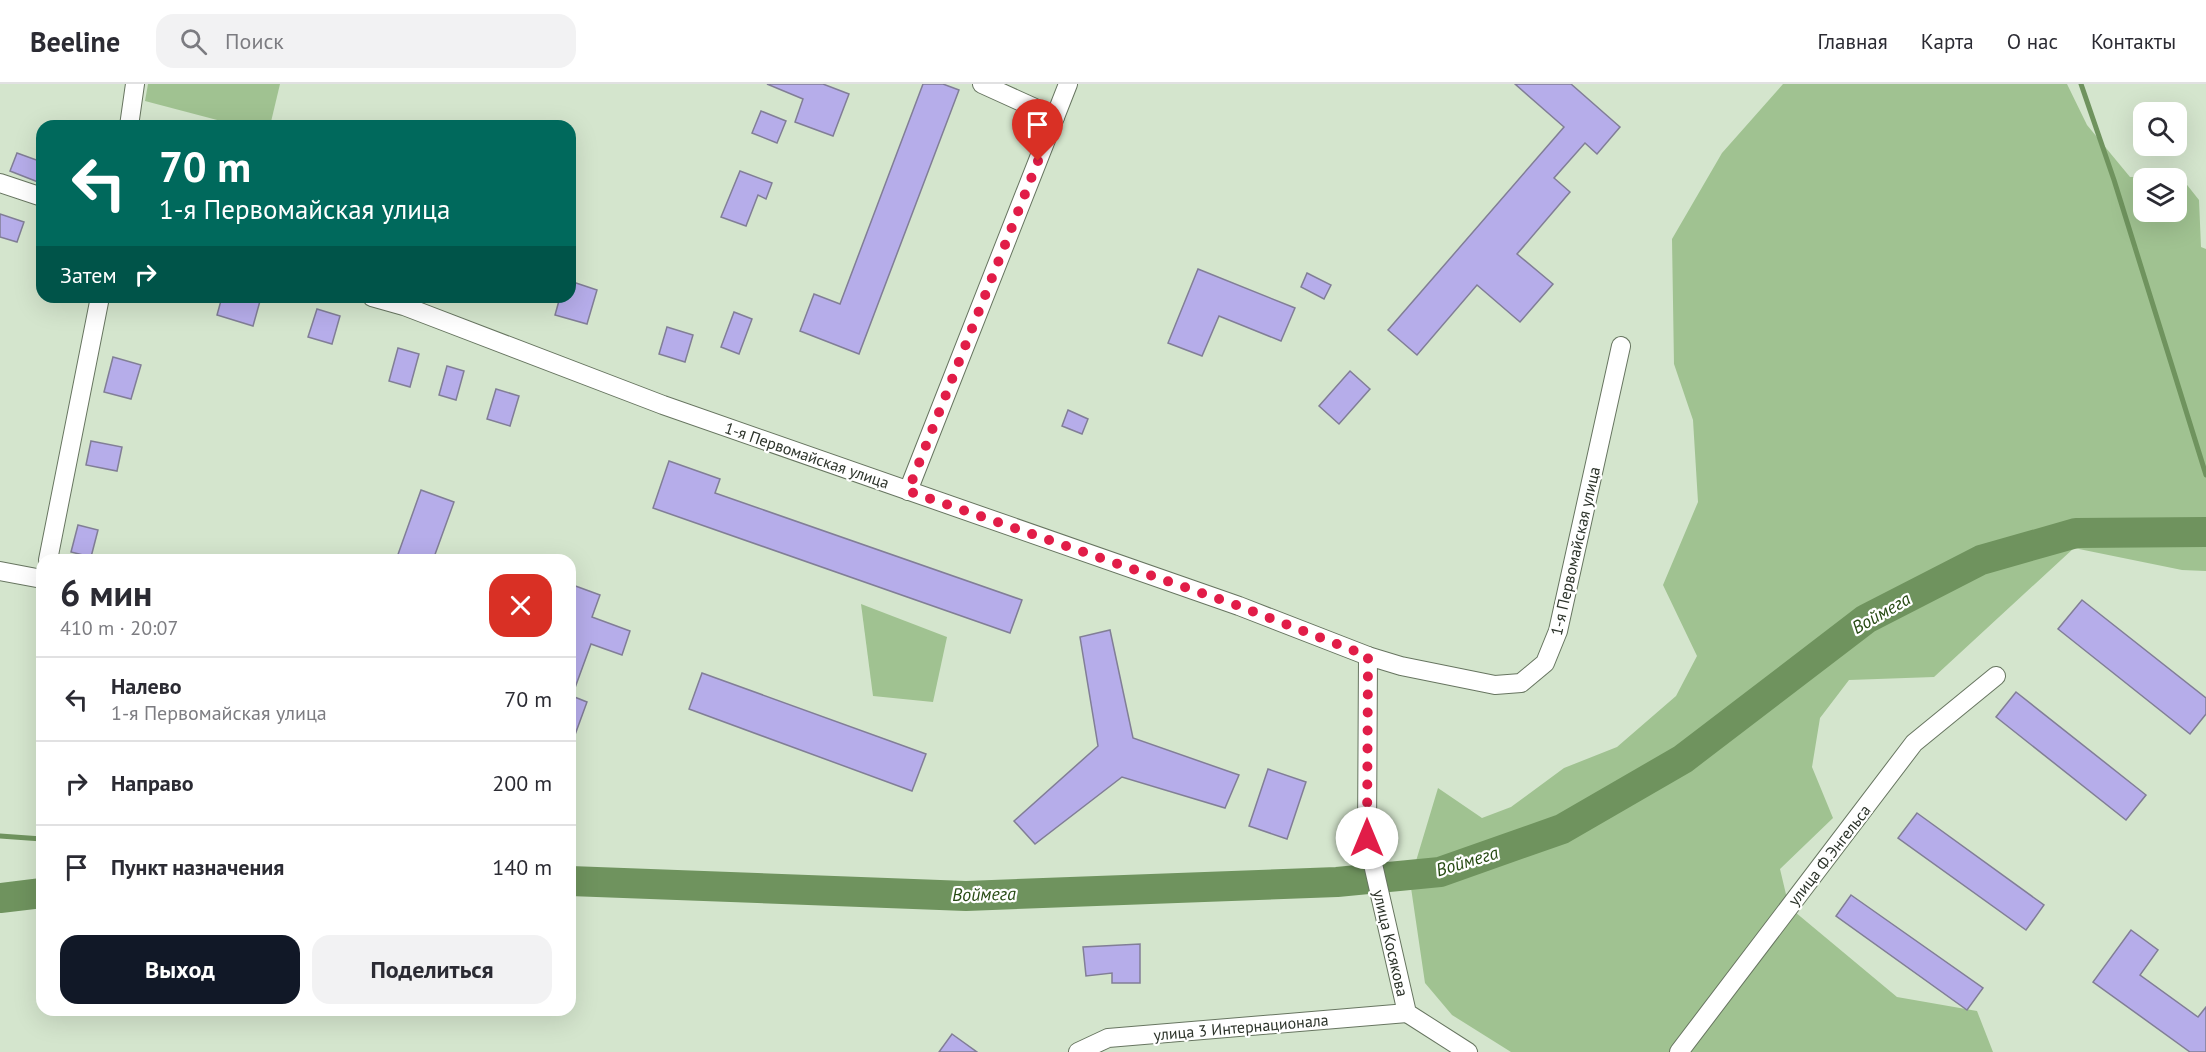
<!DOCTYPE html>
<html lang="ru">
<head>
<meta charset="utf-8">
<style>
  body { margin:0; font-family:"PT Sans",sans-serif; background:#f2f2f3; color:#2b2b33; height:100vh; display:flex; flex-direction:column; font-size:22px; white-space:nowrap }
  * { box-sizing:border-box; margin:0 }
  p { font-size:20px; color:#7c7c81 }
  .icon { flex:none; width:33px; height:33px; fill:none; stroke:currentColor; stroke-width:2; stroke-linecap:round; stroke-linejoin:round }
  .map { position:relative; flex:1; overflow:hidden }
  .side { position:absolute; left:36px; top:470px; width:540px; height:462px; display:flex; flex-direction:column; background:#fff; border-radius:18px; box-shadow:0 6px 24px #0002 }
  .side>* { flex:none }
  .hud { position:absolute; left:36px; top:36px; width:540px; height:183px; border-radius:18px; box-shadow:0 6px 24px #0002; background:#00695c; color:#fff; overflow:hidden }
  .controls { position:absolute; left:2133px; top:18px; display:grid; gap:12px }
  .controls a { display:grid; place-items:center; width:54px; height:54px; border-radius:12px; background:#fff; box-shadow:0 6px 24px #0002; font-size:30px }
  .pin { position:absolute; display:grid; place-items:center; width:51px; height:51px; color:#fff; margin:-62px -26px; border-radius:50% 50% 50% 0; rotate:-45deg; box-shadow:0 0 6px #0007 }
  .pin .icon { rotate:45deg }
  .me { position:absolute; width:66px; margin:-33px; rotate:0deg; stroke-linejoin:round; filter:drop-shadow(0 0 4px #0008) }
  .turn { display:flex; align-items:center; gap:21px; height:126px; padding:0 24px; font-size:27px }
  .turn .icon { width:78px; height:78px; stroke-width:2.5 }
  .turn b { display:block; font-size:42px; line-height:51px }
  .then { display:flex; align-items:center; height:57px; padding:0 24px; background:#0003; gap:12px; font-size:22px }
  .round { display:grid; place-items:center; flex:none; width:63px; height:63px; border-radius:18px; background:#f2f2f3 }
  .head { display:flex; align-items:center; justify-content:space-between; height:102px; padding:0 24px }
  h1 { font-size:36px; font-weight:800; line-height:45px }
  .cta { display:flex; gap:12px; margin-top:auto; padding:12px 24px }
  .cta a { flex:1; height:69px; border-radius:18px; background:#111827; color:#fff; font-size:24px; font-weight:800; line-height:69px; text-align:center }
  .cta a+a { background:#f2f2f3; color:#2b2b33 }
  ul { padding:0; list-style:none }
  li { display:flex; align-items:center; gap:18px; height:84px; padding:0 24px; border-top:2px solid #e1e1e2 }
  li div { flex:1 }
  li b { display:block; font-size:22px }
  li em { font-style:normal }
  header { display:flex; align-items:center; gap:36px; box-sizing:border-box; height:84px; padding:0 30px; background:#fff; border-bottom:2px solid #e1e1e2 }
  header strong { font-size:28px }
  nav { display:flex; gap:33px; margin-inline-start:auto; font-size:21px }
  .search { width:420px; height:54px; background:#f2f2f3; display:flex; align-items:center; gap:15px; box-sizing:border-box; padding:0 21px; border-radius:18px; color:#7c7c81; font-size:22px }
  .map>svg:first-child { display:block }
  .green { fill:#a0c291; fill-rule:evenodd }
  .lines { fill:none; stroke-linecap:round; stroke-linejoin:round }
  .stream { stroke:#6f935e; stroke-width:5 }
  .river { stroke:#6f935e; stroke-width:30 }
  .building { fill:#b6adea; stroke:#817e96; stroke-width:1.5 }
  .minor-casing { stroke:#677560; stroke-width:20 }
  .minor { stroke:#fff; stroke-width:18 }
  .route { stroke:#e11d48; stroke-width:10; stroke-dasharray:0 18 }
  .labels { text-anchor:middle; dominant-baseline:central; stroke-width:4.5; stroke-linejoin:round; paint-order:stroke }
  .street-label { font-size:16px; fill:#2c332a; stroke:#fff }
  .water-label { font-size:18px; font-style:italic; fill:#274b13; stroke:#fff }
</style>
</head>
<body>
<header>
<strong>Beeline</strong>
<div class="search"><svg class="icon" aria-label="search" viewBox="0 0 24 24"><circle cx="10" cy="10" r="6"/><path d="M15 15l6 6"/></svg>Поиск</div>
<nav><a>Главная</a><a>Карта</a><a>О нас</a><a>Контакты</a></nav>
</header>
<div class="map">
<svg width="2206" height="968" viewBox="0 0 2206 968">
  <rect width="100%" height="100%" fill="#d4e5cd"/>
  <g class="green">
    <polygon points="148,0 280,0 270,42 240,42 145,17"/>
    <path d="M 1783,0 L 2067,0 L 2087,41 L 2130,93 L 2180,92 L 2199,116 L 2201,163 L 2206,165 L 2206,487 L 2182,486 L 2074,464 L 1934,593 L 1849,596 L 1820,634 L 1812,683 L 1833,734 L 1780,785 L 1789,823 L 1897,913 L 1977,927 L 1993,968 L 1511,968 L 1452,931 L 1425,899 L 1410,797 L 1438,704 L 1482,734 L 1511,723 L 1564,684 L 1617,663 L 1676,612 L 1697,572 L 1663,501 L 1698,418 L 1693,336 L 1674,280 L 1672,155 L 1722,69 ZM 2144,94 L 2176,94 L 2176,128 L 2144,128 Z"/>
    <polygon points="861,520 947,553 933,618 873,612"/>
  </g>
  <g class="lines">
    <g class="stream">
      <polyline points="2081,0 2114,96 2206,391"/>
      <polyline points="0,752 42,755"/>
    </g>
    <g class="river">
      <polyline points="570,797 966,812 1337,798 1440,788 1562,745 1683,675 1866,535 1981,476 2076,449 2206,448"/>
      <polyline points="0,814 42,809"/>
    </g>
  </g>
  <g class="building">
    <polygon points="767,0 823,0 849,10 833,52 795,38 803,15"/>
    <polygon points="923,0 943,0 959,6 859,270 800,247 814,210 840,220"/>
    <polygon points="1515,0 1571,0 1620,43 1597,70 1585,59 1554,94 1570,108 1517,170 1553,200 1520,238 1477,201 1417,271 1388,246 1564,43"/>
    <polygon points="761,27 786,37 777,59 752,49"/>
    <polygon points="17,69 42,78 42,89 38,98 10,87"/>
    <polygon points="740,87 772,99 766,115 758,111 746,142 721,133"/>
    <polygon points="0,130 24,138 17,158 0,153"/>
    <polygon points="1198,185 1295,224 1281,257 1219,232 1202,272 1168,259"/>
    <polygon points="1307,189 1331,201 1324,215 1301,203"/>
    <polygon points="570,197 597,206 587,240 555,231 560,213 570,213"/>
    <polygon points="222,213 247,213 260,217 253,242 217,231"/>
    <polygon points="317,225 340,232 332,260 308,253"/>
    <polygon points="734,228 752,235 739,270 721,263"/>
    <polygon points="667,243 693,251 685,278 659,270"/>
    <polygon points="398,264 419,270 410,303 389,297"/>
    <polygon points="113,273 141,281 131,315 104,308"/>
    <polygon points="447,282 464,287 456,316 439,311"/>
    <polygon points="1350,287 1370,305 1339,340 1319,322"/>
    <polygon points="496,305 519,312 510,342 487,335"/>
    <polygon points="1068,326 1088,335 1082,350 1062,342"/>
    <polygon points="91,357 122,363 117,387 86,381"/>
    <polygon points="669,377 720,395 715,409 1022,516 1010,549 653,424"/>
    <polygon points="421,406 454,418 433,476 396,476"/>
    <polygon points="78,441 98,446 91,473 71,468"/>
    <polygon points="570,500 600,511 592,533 630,547 622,571 591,560 572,612 587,618 572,659"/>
    <polygon points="2082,516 2206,614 2206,630 2190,650 2058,545"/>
    <polygon points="1110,546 1133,654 1239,691 1225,724 1122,693 1035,760 1014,737 1098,662 1080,553"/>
    <polygon points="702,589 926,670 912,707 689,625"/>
    <polygon points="2016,608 2146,711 2126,736 1996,633"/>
    <polygon points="1268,685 1306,698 1287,755 1249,742"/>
    <polygon points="1917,729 2044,821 2026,846 1898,754"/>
    <polygon points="1851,811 1983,904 1967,926 1836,832"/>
    <polygon points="2131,846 2158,866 2140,891 2198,933 2206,923 2206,968 2190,968 2093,898"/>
    <polygon points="1140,860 1140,899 1112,899 1112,889 1086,892 1083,863"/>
    <polygon points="952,950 977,968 939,968"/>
  </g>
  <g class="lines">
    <defs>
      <g id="minor">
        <polyline points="982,0 1055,33"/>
        <polyline points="129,42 135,0"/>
        <polyline points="0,99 42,113"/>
        <polyline points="372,213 404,222 663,321 1239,522 1368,572 1401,582 1495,601 1521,599 1545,579 1558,547 1621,262"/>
        <polyline points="908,407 1068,0"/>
        <polyline points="48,476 100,213"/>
        <polyline points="0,487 42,495"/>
        <polyline points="1368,572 1367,754 1407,929 1468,968"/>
        <polyline points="1078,968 1108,954 1407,929"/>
        <polyline points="1679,968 1914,659 1996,592"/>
      </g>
    </defs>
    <use href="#minor" class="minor-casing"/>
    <use href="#minor" class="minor"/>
  </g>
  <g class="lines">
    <polyline class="route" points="1038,77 908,407 1239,522 1368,572 1367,754"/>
  </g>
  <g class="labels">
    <g class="street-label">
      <text transform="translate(807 371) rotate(19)">1-я Первомайская улица</text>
      <text transform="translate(1575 467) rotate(-77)">1-я Первомайская улица</text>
      <text transform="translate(1829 771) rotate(-52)">улица Ф.Энгельса</text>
      <text transform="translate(1391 859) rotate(77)">улица Косякова</text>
      <text transform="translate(1241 943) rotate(-5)">улица 3 Интернационала</text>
    </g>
    <g class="water-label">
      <text transform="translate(1881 529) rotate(-30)">Воймега</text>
      <text transform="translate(1467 777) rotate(-17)">Воймега</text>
      <text transform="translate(984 810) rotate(-1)">Воймега</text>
    </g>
  </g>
</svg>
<div class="controls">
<a><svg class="icon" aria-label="search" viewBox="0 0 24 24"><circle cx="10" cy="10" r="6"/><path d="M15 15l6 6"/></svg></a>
<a><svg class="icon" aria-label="layers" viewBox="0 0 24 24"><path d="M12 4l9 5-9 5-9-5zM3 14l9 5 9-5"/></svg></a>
</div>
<div class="pin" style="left:1038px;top:77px;background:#d93025"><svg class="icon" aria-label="arrive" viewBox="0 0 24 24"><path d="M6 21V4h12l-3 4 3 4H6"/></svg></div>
<svg class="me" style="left:1367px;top:754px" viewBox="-20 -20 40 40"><circle r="19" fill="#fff"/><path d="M0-13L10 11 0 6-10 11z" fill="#e11d48"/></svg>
<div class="hud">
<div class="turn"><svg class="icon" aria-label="left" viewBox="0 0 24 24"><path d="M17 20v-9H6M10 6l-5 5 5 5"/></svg><div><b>70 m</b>1-я Первомайская улица</div></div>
<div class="then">Затем<svg class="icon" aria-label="right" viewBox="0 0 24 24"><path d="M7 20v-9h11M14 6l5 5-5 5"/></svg></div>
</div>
<section class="side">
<div class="head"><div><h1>6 мин</h1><p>410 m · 20:07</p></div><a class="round" style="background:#d93025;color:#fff"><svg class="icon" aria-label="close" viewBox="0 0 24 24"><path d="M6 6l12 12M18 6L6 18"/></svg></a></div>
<ul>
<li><svg class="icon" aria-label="left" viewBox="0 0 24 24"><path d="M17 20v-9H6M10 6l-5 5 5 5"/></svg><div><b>Налево</b><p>1-я Первомайская улица</p></div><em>70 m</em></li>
<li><svg class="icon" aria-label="right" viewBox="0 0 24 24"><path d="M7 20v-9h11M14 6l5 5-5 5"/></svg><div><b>Направо</b></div><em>200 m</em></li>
<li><svg class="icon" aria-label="arrive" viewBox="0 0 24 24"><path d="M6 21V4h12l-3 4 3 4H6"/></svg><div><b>Пункт назначения</b></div><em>140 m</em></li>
</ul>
<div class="cta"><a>Выход</a><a>Поделиться</a></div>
</section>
</div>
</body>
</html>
